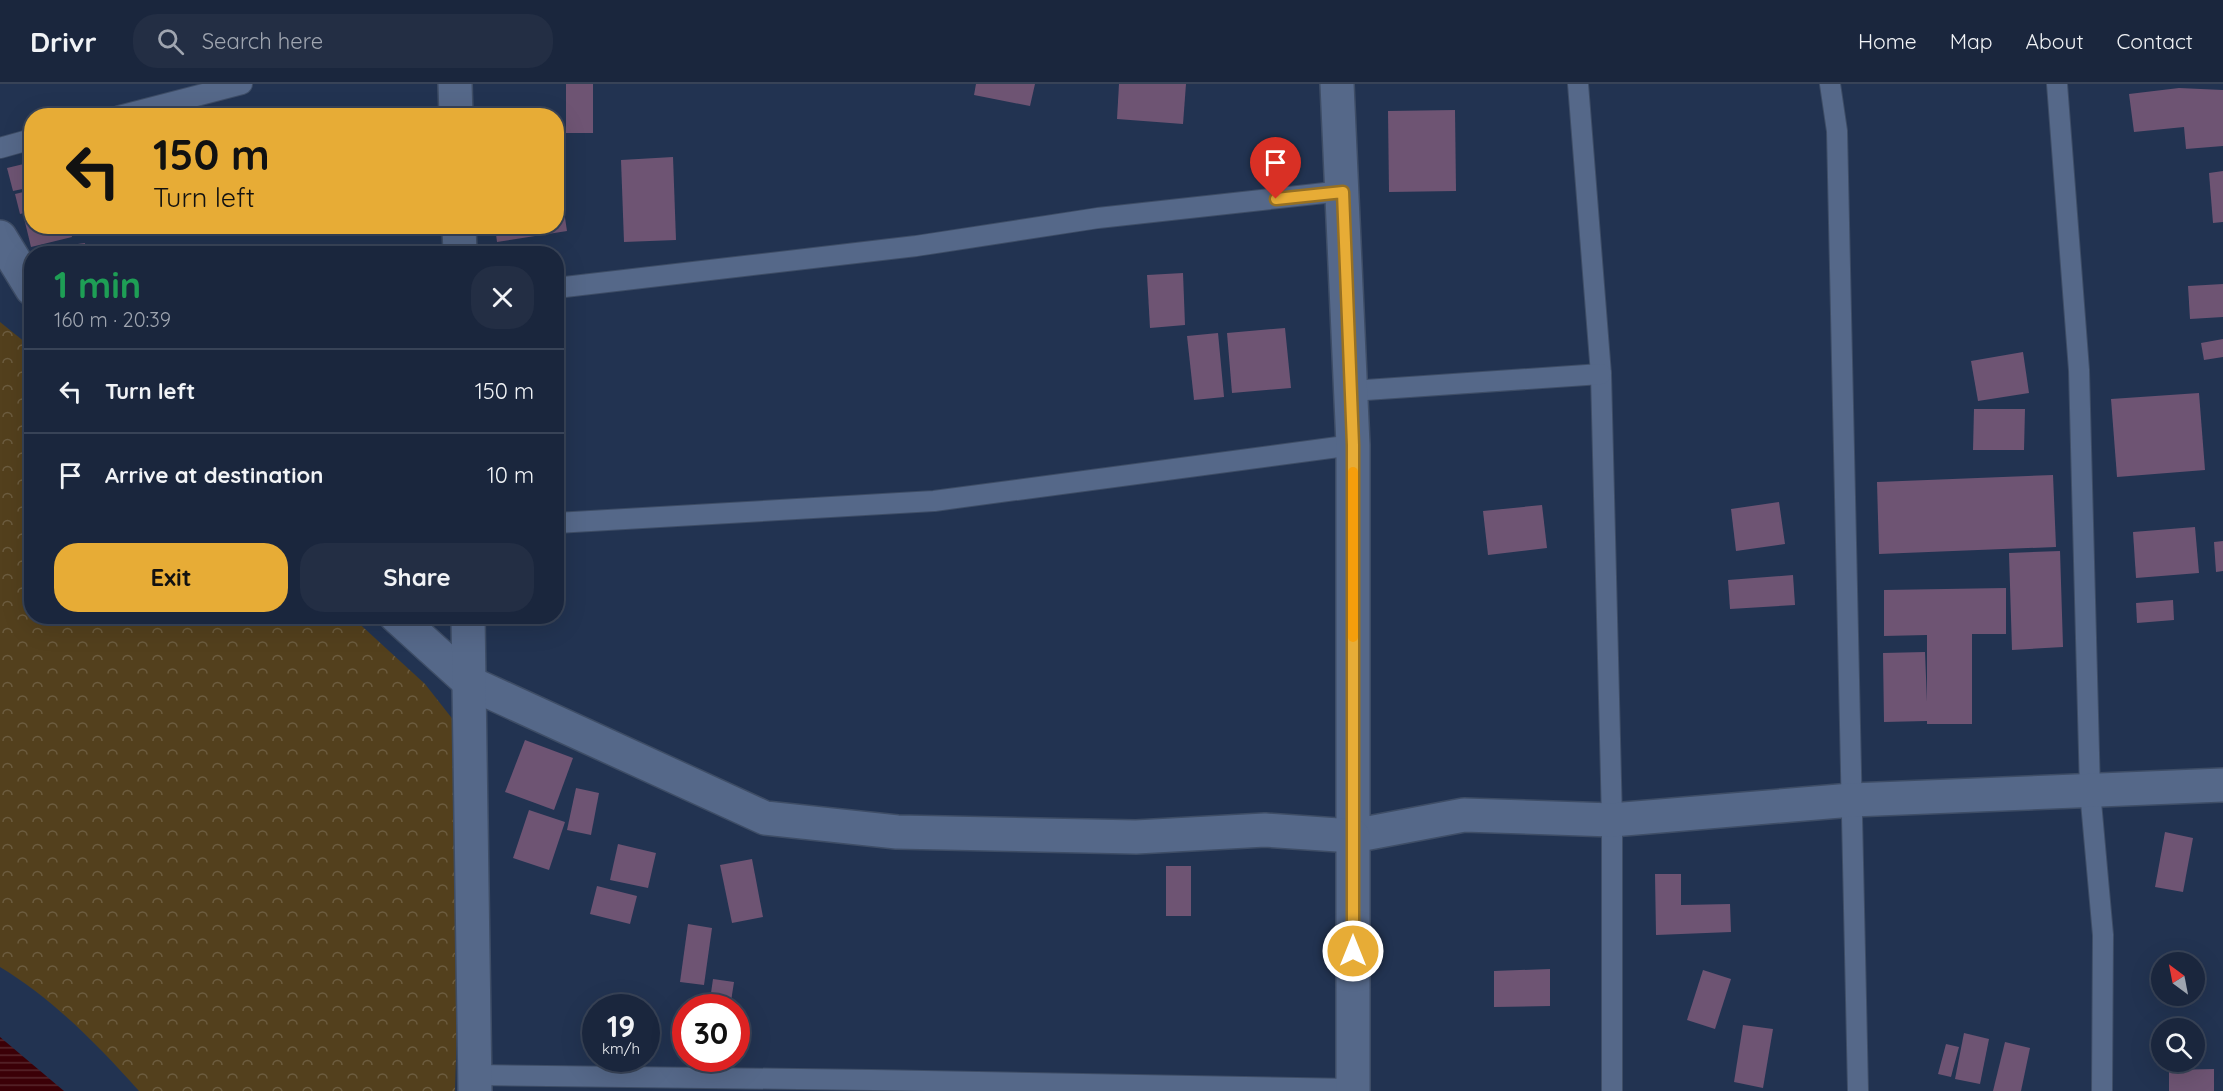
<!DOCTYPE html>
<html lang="en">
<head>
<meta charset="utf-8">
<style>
  body { margin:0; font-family:Quicksand,sans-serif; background:#232e44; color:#f1f3f6; height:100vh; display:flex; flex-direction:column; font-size:22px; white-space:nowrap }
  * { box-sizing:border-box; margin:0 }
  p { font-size:20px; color:#9fa5b0 }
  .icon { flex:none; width:33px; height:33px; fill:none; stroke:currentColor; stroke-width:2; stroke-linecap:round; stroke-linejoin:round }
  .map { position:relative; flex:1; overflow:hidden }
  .drawer { position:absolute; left:24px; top:162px; width:540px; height:378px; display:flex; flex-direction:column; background:#1a263d; border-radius:24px; box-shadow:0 6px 24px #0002,0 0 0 2px #384357 }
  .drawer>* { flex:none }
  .top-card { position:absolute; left:24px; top:24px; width:540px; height:126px; border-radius:24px; box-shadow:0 6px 24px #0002,0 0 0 2px #384357; background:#e7ac36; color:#111; overflow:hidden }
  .needle { width:39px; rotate:328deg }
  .tools { position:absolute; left:2151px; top:868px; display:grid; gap:12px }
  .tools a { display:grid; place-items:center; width:54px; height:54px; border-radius:50%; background:#1a263d; box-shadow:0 6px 24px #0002,0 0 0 2px #384357; font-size:30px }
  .speed { position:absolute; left:582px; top:910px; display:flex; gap:12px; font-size:30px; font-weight:700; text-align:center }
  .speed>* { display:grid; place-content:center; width:78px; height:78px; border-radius:50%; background:#1a263d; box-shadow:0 6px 24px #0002,0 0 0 2px #384357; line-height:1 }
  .speed small { font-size:15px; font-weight:400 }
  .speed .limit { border:9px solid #d22; background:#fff; color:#111 }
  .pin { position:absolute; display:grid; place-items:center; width:51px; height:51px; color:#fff; margin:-62px -26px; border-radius:50% 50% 50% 0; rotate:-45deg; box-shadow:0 0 6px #0007 }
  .pin .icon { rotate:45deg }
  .me { position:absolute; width:66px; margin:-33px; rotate:0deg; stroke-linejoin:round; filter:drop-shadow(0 0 4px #0008) }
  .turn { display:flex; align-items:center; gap:21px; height:126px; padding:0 30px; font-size:27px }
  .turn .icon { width:78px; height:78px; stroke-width:2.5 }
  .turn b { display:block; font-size:42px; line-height:51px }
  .round { display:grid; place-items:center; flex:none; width:63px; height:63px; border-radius:24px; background:#232e44 }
  .headline { display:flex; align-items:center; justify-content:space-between; height:102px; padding:0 30px }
  h1 { font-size:36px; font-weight:800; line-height:45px; color:#1e9e55 }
  .button { display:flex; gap:12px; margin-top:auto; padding:12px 30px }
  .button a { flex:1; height:69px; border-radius:24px; background:#e7ac36; color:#111; font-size:24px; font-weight:800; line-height:69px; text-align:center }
  .button a+a { background:#232e44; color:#f1f3f6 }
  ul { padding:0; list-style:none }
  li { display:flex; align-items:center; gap:18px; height:84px; padding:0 30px; border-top:2px solid #384357 }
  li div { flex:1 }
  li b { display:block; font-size:22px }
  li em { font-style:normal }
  header { display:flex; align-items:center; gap:36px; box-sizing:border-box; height:84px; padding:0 30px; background:#1a263d; border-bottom:2px solid #384357 }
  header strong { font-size:28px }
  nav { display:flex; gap:33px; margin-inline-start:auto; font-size:21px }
  .search { width:420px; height:54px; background:#232e44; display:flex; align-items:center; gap:15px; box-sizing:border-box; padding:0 21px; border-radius:24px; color:#9fa5b0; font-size:22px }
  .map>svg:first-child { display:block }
  .forest { fill:url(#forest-crowns) }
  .water { fill:url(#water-rules) }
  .building { fill:#6e5473 }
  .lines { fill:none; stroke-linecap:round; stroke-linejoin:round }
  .lane-casing { stroke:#3e4d66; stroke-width:22 }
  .street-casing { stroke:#3e4d66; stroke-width:36 }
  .lane { stroke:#556889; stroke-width:20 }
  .street { stroke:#556889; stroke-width:33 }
  .route-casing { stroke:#967023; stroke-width:15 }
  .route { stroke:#e7ac36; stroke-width:10 }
  .slow { stroke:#f59e0b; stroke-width:10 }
</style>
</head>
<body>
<header>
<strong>Drivr</strong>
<div class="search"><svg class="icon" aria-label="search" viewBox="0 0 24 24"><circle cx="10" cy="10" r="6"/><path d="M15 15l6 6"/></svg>Search here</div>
<nav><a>Home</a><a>Map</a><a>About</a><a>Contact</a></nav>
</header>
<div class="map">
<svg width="2223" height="1007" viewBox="0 0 2223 1007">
  <defs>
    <pattern id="forest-crowns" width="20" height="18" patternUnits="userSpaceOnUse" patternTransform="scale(1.5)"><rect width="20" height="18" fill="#53401d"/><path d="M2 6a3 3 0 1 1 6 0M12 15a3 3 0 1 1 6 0" fill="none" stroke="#6c5c3f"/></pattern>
    <pattern id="water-rules" width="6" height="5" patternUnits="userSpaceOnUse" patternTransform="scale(1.5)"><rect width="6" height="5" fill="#3b0007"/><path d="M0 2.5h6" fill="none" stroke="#57262c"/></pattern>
  </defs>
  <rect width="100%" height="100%" fill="#223351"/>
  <path class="forest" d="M 0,238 L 31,263 L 32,532 L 352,533 L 425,600 L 458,642 L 460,840 L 455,1007 L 139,1007 C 98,961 53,915 0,883 Z"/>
  <polygon class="water" points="0,953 64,1007 0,1007"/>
  <g class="building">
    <rect x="566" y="0" width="27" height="49"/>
    <polygon points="976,0 1035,0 1030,22 974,11"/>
    <polygon points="1119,0 1186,0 1183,40 1117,35"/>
    <polygon points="2179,4 2223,6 2223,62 2186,65 2184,43 2134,48 2129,10"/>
    <polygon points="1455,26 1456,107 1389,108 1388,27"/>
    <polygon points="673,73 676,156 624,158 621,76"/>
    <polygon points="32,78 32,103 13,107 7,84"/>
    <polygon points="2223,87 2223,138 2213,139 2209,89"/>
    <polygon points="32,106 32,127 20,130 15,110"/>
    <polygon points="556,114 562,114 567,147 497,158 495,142 556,142"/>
    <polygon points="32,132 32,142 70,142 72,153 31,163 24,134"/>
    <polygon points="85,159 86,170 48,170 48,164"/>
    <polygon points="1183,189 1185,241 1150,244 1147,191"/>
    <polygon points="2223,200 2223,233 2190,235 2188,202"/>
    <polygon points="1285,244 1291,304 1232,309 1227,249"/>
    <polygon points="1218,249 1224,313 1194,316 1187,252"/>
    <polygon points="2223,255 2223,273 2204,276 2201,259"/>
    <polygon points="2023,268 2029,309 1978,317 1971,277"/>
    <polygon points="2199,309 2205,386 2117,393 2111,315"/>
    <polygon points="1974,325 2025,325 2024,366 1973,366"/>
    <polygon points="2053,391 2056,463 1879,470 1877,398"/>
    <polygon points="1779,418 1785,460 1736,467 1731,425"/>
    <polygon points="1542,421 1547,464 1488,471 1483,427"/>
    <polygon points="2195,443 2199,489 2136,494 2133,448"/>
    <polygon points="2223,457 2223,487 2216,488 2214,458"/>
    <polygon points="2060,467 2063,563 2012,566 2009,469"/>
    <polygon points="1793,491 1795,521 1730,525 1728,496"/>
    <polygon points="2006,504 2006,550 1972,550 1972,640 1927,640 1927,637 1884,638 1883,569 1925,568 1927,618 1927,551 1884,552 1884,506"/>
    <polygon points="2173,516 2174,536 2137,539 2136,519"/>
    <polygon points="525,656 573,674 554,726 505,708"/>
    <polygon points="576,704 599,709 591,751 567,746"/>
    <polygon points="529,726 565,738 549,786 513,774"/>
    <polygon points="2165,748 2193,754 2183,808 2155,803"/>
    <polygon points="618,760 656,769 648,804 610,796"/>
    <polygon points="752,775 763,833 732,839 720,781"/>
    <rect x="1166" y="782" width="25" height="50"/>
    <polygon points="1655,790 1681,790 1681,821 1730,820 1731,848 1656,851"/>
    <polygon points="597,802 637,812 630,840 590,830"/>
    <polygon points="688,840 712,844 704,901 680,898"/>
    <polygon points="1550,885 1550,922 1494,923 1494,887"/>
    <polygon points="1703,886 1731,895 1715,945 1687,936"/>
    <polygon points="713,895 734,898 730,924 709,923"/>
    <polygon points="1743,941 1773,945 1763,1004 1734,998"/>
    <polygon points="1964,949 1989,955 1980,1000 1955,995"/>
    <polygon points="2005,958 2030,964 2021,1007 1993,1007"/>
    <polygon points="1946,960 1959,963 1951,993 1938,990"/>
    <polygon points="2214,985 2214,1007 2169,1007 2169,986"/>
  </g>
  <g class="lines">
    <defs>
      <g id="lane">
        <polyline points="1578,0 1601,290 1612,736 1612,1007"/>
        <polyline points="1830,0 1837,47 1858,1007"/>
        <polyline points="2057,0 2079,286 2090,707 2103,851 2102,1007"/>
        <polyline points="119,32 242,0"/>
        <polyline points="0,64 32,55"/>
        <polyline points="556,204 916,162 1098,134 1343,107"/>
        <polyline points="1351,307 1601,290"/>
        <polyline points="556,439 934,417 1353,361"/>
        <polyline points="475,991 872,996 1353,1005"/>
      </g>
      <g id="street">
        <polyline points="455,0 456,32"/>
        <polyline points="1337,0 1353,361 1353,752 1464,731 1612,736 1852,716 2223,701"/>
        <polyline points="459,142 460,170"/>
        <polyline points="0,153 32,205"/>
        <polyline points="396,532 470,599 765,734 897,748 1136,753 1265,746 1353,752 1353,1007"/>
        <polyline points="468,532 475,1007"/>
      </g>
    </defs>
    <use href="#lane" class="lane-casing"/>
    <use href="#street" class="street-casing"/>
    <use href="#lane" class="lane"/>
    <use href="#street" class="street"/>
  </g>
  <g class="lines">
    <defs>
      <polyline id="route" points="1276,115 1343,108 1353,361 1353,867"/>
    </defs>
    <use href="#route" class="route-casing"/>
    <use href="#route" class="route"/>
    <polyline class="slow" points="1353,553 1353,388"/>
  </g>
</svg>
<div class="tools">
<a><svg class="needle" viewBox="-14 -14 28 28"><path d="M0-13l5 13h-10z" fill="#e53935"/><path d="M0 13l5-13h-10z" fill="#9fa5b0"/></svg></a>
<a><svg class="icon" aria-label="search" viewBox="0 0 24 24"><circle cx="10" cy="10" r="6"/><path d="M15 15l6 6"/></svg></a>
</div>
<div class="speed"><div>19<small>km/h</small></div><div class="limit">30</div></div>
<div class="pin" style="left:1276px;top:115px;background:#d93025"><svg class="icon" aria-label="arrive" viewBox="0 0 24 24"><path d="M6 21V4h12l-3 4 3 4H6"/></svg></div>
<svg class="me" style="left:1353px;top:867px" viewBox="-20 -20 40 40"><circle r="17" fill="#e7ac36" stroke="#fff" stroke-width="3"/><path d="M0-11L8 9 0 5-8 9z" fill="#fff"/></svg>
<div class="top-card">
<div class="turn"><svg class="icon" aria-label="left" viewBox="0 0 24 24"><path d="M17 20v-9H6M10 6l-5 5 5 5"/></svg><div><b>150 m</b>Turn left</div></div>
</div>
<section class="drawer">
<div class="headline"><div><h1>1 min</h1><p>160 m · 20:39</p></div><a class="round"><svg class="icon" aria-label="close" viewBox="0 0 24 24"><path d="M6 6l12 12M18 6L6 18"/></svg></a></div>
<ul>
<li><svg class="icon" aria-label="left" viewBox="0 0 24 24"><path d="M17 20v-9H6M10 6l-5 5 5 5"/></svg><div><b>Turn left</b></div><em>150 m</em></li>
<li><svg class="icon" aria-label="arrive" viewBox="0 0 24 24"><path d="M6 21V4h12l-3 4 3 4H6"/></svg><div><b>Arrive at destination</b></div><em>10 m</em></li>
</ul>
<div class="button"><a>Exit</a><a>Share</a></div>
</section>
</div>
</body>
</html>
